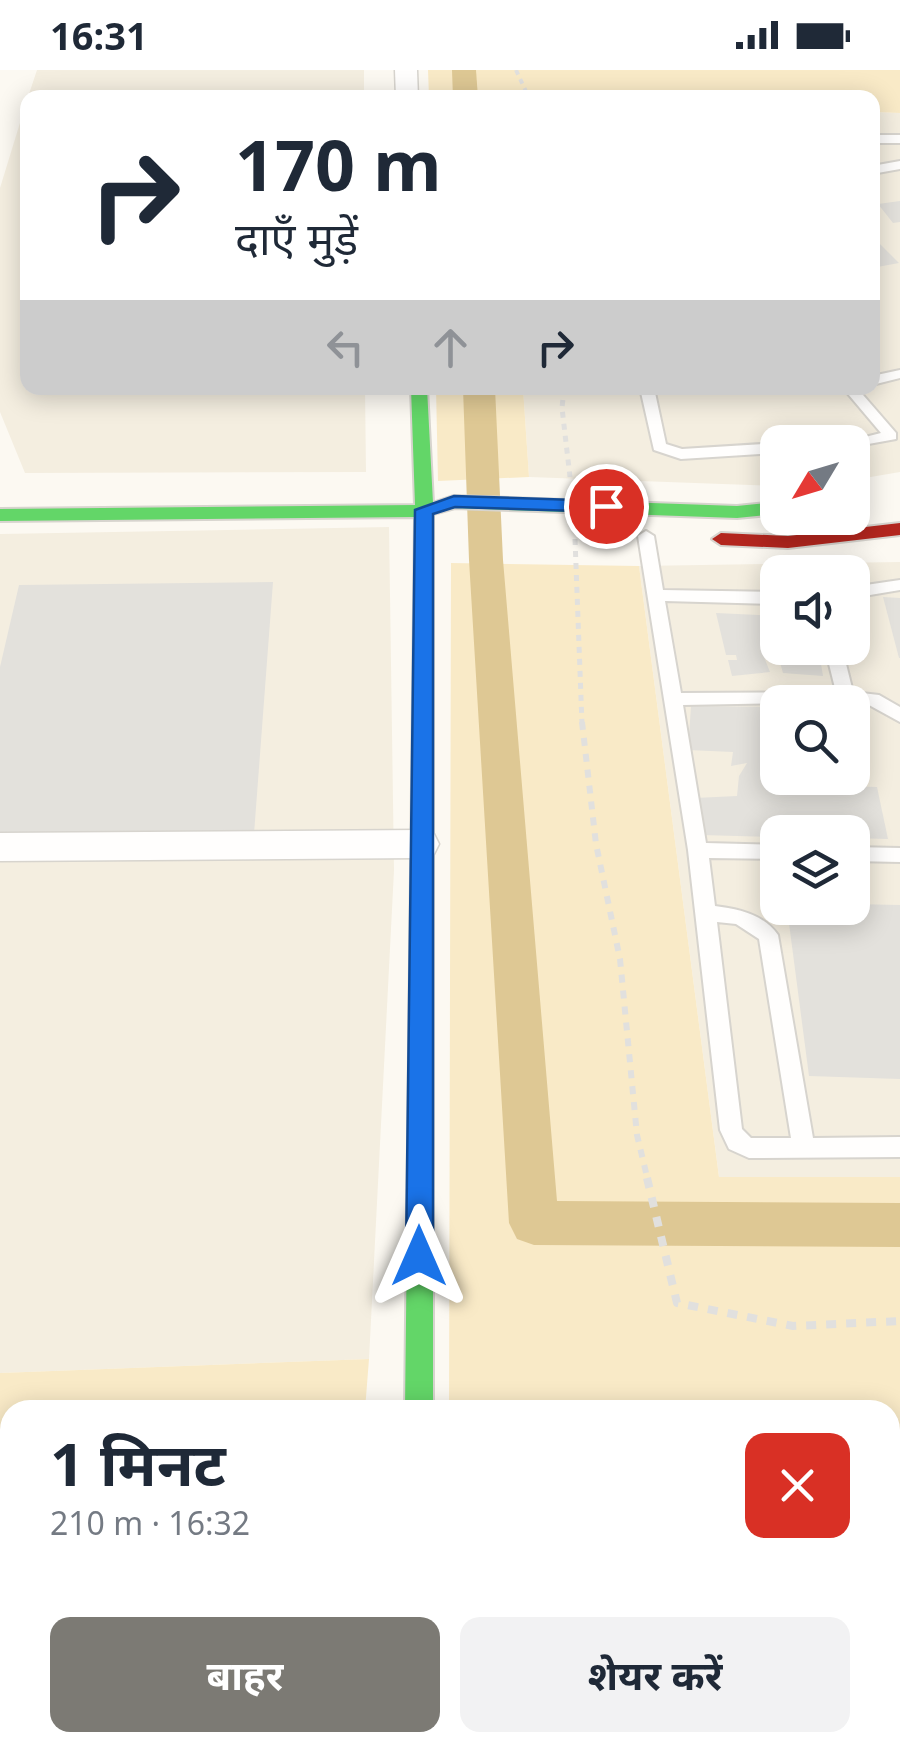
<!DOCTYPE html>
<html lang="hi">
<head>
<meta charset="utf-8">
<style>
  body { margin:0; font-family:"Noto Sans","Noto Sans Devanagari",sans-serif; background:#f2f2f3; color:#1f2937; height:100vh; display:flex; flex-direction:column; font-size:38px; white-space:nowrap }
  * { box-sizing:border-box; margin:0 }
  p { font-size:32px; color:#747a83 }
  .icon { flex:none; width:55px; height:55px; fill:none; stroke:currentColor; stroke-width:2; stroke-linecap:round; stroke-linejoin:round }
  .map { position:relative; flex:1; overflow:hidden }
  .sheet { position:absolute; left:0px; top:1330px; width:900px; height:352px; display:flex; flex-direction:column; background:#fff; border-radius:30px 30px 0 0; box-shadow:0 5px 25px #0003 }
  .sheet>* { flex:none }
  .hud { position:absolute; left:20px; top:20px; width:860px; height:305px; border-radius:20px; box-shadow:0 5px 25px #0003; background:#fff; color:#1f2937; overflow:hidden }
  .needle { width:65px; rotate:232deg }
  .tools { position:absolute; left:760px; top:355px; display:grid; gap:20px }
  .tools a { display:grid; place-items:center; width:110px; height:110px; border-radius:20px; background:#fff; box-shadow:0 5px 25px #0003; font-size:50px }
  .pin { position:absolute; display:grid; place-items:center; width:85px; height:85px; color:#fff; margin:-42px; border:5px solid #fff; border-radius:50%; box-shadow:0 2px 10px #0007 }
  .me { position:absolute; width:110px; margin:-55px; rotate:0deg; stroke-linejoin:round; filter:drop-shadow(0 0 8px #0008) }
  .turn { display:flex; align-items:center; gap:35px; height:210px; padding:0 50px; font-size:45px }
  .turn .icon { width:130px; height:130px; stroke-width:2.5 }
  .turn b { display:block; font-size:70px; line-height:85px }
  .lanes { display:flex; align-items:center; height:95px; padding:0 50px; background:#0003; justify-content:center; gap:50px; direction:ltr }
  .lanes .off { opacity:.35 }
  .round { display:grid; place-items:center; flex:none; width:105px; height:105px; border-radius:20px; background:#f2f2f3 }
  .overview { display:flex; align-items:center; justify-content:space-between; height:170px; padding:0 50px }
  h1 { font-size:60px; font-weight:700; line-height:75px }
  .button { display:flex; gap:20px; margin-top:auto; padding:20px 50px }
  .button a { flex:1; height:115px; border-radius:20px; background:#7c7a74; color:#fff; font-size:40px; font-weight:700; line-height:115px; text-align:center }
  .button a+a { background:#f2f2f3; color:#1f2937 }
  .status { display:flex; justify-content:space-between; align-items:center; height:70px; padding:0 50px; background:#fff; direction:ltr }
  .status svg { height:28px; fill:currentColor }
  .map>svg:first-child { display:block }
  .built { fill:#f4eee0; fill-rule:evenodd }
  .green { fill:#f9eac7 }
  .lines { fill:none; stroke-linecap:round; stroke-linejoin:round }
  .canal { fill:#dec894; fill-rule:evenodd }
  .building { fill:#e3e1dc }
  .lane-casing { stroke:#d7d4ce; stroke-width:4 }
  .street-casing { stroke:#d7d4ce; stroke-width:3 }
  .fast-casing { stroke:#d7d4ce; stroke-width:4 }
  .jam-casing { stroke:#d7d4ce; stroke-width:4 }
  .path-far3 { stroke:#e1e0de; stroke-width:4; stroke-dasharray:5 5; stroke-linecap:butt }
  .path-far2 { stroke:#e1e0de; stroke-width:5; stroke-dasharray:6 6; stroke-linecap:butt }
  .path-far1 { stroke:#e1e0de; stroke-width:6; stroke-dasharray:8 8; stroke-linecap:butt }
  .path { stroke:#e1e0de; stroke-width:8; stroke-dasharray:10 10; stroke-linecap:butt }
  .lane { fill:#fffefd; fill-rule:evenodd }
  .street { fill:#fffefd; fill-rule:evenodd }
  .fast { fill:#63d668; fill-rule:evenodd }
  .jam { fill:#b3261e; fill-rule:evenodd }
  .route { fill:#1a73e8; stroke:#114b97; stroke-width:2.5 }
</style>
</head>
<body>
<div class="status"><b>16:31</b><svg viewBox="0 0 49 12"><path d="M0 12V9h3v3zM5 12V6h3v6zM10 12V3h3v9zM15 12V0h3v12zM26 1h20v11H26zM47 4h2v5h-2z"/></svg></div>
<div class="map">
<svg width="900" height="1682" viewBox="0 0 900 1682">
  <rect width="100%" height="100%" fill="#fcf9f2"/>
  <g class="built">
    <polygon points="37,0 364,0 364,27 28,27"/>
    <polygon points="27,30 28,318 365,318 366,402 25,403 0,342 0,118"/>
    <polygon points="873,42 900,43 900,402 853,410 852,372 778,372 777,416 529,407 523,318 872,318"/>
    <polygon points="389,457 394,800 369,1289 0,1303 0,464"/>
    <path d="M 900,492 L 900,1107 L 719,1107 L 639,496 ZM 778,502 L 852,502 L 852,578 L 778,578 ZM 778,632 L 852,632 L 852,708 L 778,708 ZM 778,762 L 852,762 L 852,838 L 778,838 Z"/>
  </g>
  <g class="green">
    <polygon points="428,0 900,0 900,43 873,42 872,28 429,27"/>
    <polygon points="436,318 523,318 529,407 438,411"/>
    <polygon points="451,493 639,496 719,1107 900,1107 900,1617 890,1621 890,1340 449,1340"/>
    <polygon points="369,1289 365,1340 10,1340 10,1672 345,1673 344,1682 0,1682 0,1303"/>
    <polygon points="448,1673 448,1672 781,1673 761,1682 448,1682"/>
  </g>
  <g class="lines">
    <g class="canal">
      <polygon points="452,0 476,0 478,28 453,28"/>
      <polygon points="463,318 495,318 503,490 557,1131 900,1133 900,1177 534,1175 517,1169 509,1153 469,490"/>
    </g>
  </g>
  <g class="building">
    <polygon points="900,131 900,152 893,153 878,134"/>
    <polygon points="872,166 899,193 872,198"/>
    <polygon points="273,512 254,764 0,768 0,597 19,515"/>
    <polygon points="883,527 900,528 900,588 899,588"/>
    <polygon points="716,543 778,546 778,578 819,582 823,606 783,603 777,582 762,582 770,602 732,606 728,590 737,590 736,585 726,585"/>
    <polygon points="691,636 778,637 778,708 809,708 809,715 877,717 888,769 852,768 852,762 800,762 798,754 778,757 776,767 701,765 695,728 737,726 739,706 747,693 731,696 733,682 688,680"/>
    <polygon points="852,650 863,682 852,696"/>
    <polygon points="852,834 900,835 900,1009 809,1006 787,838 852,838"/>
  </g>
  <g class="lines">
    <defs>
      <g id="lane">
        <rect x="872" y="65" width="28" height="8"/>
        <polygon points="900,91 900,99 872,104 872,96"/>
        <polygon points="900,300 900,308 872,315 872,306"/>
        <polygon points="640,318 654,318 666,374 682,379 778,373 778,383 681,389 654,380"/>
        <polygon points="843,318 857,318 896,363 896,369 852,377 852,372 845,372 881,363"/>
        <path d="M 646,461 L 654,466 L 663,520 L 778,522 L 778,534 L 665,531 L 681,623 L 836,622 L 825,578 L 842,578 L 853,622 L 879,625 L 900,637 L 900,652 L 869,635 L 852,632 L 683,635 L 706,773 L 778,775 L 778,789 L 709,788 L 715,836 C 739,839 763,844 778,865 L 813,1068 L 900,1067 L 900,1087 L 749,1088 L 729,1079 L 720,1060 L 688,780 L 638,466 ZM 717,852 L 736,854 L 759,869 L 791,1068 L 751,1068 L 742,1059 Z"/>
        <polygon points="900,510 900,520 852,528 852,517"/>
        <polygon points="852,777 900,778 900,792 852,791"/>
        <polygon points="236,1672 264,1672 263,1682 235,1682"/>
      </g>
      <g id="street">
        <polygon points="395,0 417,0 418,28 396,28"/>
        <polygon points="421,760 434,764 439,774 434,784 421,788 0,791 0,763"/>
        <polygon points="384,1672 438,1672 437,1682 383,1682"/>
      </g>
      <polygon id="fast" points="411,318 427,318 433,433 454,426 737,436 778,432 778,444 737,448 455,438 433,444 433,1340 405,1340 415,447 0,451 0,439 415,435"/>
      <polygon id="jam" points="900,453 900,465 788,478 721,475 712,469 721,463 788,466"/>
    </defs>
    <use href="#lane" class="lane-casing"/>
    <use href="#street" class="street-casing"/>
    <use href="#fast" class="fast-casing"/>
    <use href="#jam" class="jam-casing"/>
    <polyline class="path-far3" points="516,0 529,28"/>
    <g class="path-far2">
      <polyline points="564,318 562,338 570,407"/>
      <polyline points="575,469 582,654"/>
    </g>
    <polyline class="path-far1" points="582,652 596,774 620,889 637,1065 648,1111"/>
    <polyline class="path" points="647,1108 677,1233 793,1256 900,1251"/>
    <use href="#lane" class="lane"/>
    <use href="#street" class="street"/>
    <use href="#fast" class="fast"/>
    <use href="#jam" class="jam"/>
  </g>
  <polygon class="route" points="454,426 606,431 615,436 606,442 455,437 433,444 433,1186 429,1195 419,1199 410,1195 406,1186 415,440"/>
</svg>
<div class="tools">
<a><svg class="needle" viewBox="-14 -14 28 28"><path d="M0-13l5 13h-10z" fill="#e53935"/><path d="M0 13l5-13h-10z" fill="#747a83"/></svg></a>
<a><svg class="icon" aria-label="sound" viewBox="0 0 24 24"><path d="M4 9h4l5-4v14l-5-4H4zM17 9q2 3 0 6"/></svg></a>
<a><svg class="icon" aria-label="search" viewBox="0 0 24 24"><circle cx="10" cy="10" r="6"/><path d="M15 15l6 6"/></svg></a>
<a><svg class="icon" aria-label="layers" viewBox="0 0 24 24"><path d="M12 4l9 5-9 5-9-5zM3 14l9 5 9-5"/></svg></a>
</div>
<div class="pin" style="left:606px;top:436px;background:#d93025"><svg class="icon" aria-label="arrive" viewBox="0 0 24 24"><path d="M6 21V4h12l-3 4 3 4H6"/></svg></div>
<svg class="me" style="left:419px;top:1186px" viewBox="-20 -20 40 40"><path d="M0-17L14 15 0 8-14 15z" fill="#1a73e8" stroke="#fff" stroke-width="4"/></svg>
<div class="hud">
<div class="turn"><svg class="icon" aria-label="right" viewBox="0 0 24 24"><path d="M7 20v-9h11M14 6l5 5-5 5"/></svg><div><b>170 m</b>दाएँ मुड़ें</div></div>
<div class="lanes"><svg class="icon off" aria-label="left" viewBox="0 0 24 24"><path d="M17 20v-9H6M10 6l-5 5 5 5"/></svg><svg class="icon off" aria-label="ahead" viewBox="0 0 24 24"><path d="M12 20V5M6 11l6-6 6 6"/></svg><svg class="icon" aria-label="right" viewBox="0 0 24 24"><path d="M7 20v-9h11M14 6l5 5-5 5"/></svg></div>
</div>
<section class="sheet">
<div class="overview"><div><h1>1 मिनट</h1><p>210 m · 16:32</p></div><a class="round" style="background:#d93025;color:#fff"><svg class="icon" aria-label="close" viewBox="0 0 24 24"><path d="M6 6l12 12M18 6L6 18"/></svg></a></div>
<div class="button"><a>बाहर</a><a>शेयर करें</a></div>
</section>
</div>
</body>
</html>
